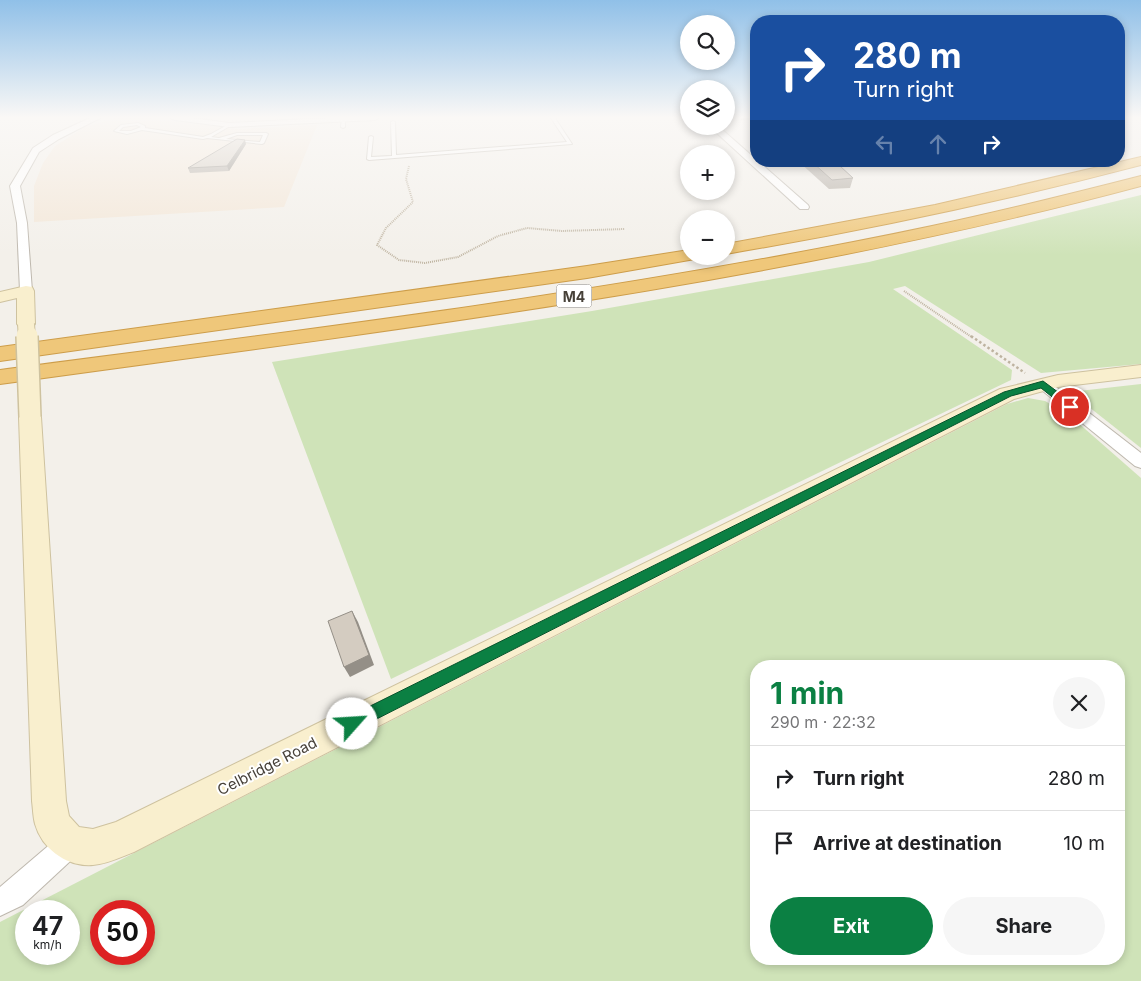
<!DOCTYPE html>
<html lang="en">
<head>
<meta charset="utf-8">
<style>
  body { margin:0; font-family:Inter,sans-serif; background:#f6f6f6; color:#202124; height:100vh; display:flex; flex-direction:column; font-size:19px; white-space:nowrap }
  * { box-sizing:border-box; margin:0 }
  p { font-size:16px; color:#757577 }
  .icon { flex:none; width:28px; height:28px; fill:none; stroke:currentColor; stroke-width:2; stroke-linecap:round; stroke-linejoin:round }
  .map { position:relative; flex:1; overflow:hidden }
  .sheet { position:absolute; left:750px; top:660px; width:375px; height:305px; display:flex; flex-direction:column; background:#fff; border-radius:20px; box-shadow:0 2px 8px #0003 }
  .sheet>* { flex:none }
  .banner { position:absolute; left:750px; top:15px; width:375px; height:152px; border-radius:20px; box-shadow:0 2px 8px #0003; background:#1a4fa0; color:#fff; overflow:hidden }
  .tools { position:absolute; left:680px; top:15px; display:grid; gap:10px }
  .tools a { display:grid; place-items:center; width:55px; height:55px; border-radius:50%; background:#fff; box-shadow:0 2px 8px #0003; font-size:25px }
  .speed { position:absolute; left:15px; top:900px; display:flex; gap:10px; font-size:25px; font-weight:700; text-align:center }
  .speed>* { display:grid; place-content:center; width:65px; height:65px; border-radius:50%; background:#fff; box-shadow:0 2px 8px #0003; line-height:1 }
  .speed small { font-size:12px; font-weight:400 }
  .speed .limit { border:8px solid #d22; background:#fff; color:#111 }
  .pin { position:absolute; display:grid; place-items:center; width:42px; height:42px; color:#fff; margin:-21px; border:2px solid #fff; border-radius:50%; box-shadow:0 1px 5px #0007 }
  .me { position:absolute; width:55px; margin:-28px; rotate:64deg; stroke-linejoin:round; filter:drop-shadow(0 0 4px #0008) }
  .turn { display:flex; align-items:center; gap:18px; height:105px; padding:0 20px; font-size:22px }
  .turn .icon { width:65px; height:65px; stroke-width:2.5 }
  .turn b { display:block; font-size:35px; line-height:42px }
  .lanes { display:flex; align-items:center; height:48px; padding:0 20px; background:#0003; justify-content:center; gap:25px; direction:ltr }
  .lanes .off { opacity:.35 }
  .round { display:grid; place-items:center; flex:none; width:52px; height:52px; border-radius:26px; background:#f6f6f6 }
  .headline { display:flex; align-items:center; justify-content:space-between; height:85px; padding:0 20px }
  h1 { font-size:30px; font-weight:700; line-height:38px; color:#0b8043 }
  .primary-button { display:flex; gap:10px; margin-top:auto; padding:10px 20px }
  .primary-button a { flex:1; height:58px; border-radius:30px; background:#0b8043; color:#fff; font-size:20px; font-weight:700; line-height:58px; text-align:center }
  .primary-button a+a { background:#f6f6f6; color:#202124 }
  ul { padding:0; list-style:none }
  li { display:flex; align-items:center; gap:15px; height:65px; padding:0 20px; border-top:1px solid #e0e0e0 }
  li div { flex:1 }
  li b { display:block; font-size:19px }
  li em { font-style:normal }
  .map>svg:first-child { display:block }
  .commercial { fill:#f3e7d8 }
  .green { fill:#cfe3b8; fill-rule:evenodd }
  .lines { fill:none; stroke-linecap:round; stroke-linejoin:round }
  .lane-casing { stroke:#beb8ae; stroke-width:2 }
  .street-casing { stroke:#beb8ae; stroke-width:2 }
  .secondary-casing { stroke:#cec29f; stroke-width:2 }
  .highway-casing { stroke:#cd9d4a; stroke-width:2 }
  .path-far1 { stroke:#beb3a0; stroke-width:2; stroke-dasharray:1 1; stroke-linecap:butt }
  .path { stroke:#beb3a0; stroke-width:2.5; stroke-dasharray:2.5 2.5; stroke-linecap:butt }
  .lane { fill:#fff; fill-rule:evenodd }
  .street { fill:#fff; fill-rule:evenodd }
  .secondary { fill:#f9efce; fill-rule:evenodd }
  .highway { fill:#efc77a; fill-rule:evenodd }
  .secondary-bridge-far1-casing { stroke:#cec29f; stroke-width:18; stroke-linecap:butt }
  .secondary-bridge-casing { stroke:#cec29f; stroke-width:24; stroke-linecap:butt }
  .secondary-bridge-far1 { stroke:#f9efce; stroke-width:16 }
  .secondary-bridge { stroke:#f9efce; stroke-width:21 }
  .wall { fill:#b6afa6 }
  .shaded-wall { fill:#948f87 }
  .building { fill:#d4ccc1; stroke:#948f87 }
  .route { fill:#0b8043; stroke:#07532c }
  .labels { text-anchor:middle; dominant-baseline:central; stroke-width:4; stroke-linejoin:round; paint-order:stroke }
  .shield { fill:#fff; stroke:#7e7a74; stroke-width:1 }
  .shield-label { font-size:14px; font-weight:bold; fill:#474139 }
  .street-label { font-size:15px; fill:#474139; stroke:#fff }
</style>
</head>
<body>
<div class="map">
<svg width="1141" height="981" viewBox="0 0 1141 981">
  <rect width="100%" height="100%" fill="#f3f0ea"/>
  <polygon class="commercial" points="115,118 147,118 237,129 317,125 284,207 34,222 34,186 43,163 55,146 85,127"/>
  <g class="green">
    <polygon points="1141,195 1141,364 1041,373 905,286 893,289 1012,370 1011,380 391,679 272,362 592,311 869,262"/>
    <polygon points="1141,384 1141,448 1070,392"/>
    <path d="M 1028,398 L 1045,401 L 1068,414 L 1141,478 L 1141,981 L 0,981 L 0,922 L 1007,404 ZM 756,666 L 1119,666 L 1119,959 L 756,959 ZM 26,911 L 69,911 L 69,954 L 26,954 ZM 101,911 L 144,911 L 144,954 L 101,954 Z"/>
  </g>
  <g class="lines">
    <defs>
      <g id="lane">
        <polygon points="551,118 555,118 572,144 369,160 367,159 369,137 371,136 373,137 371,157 392,156 391,122 393,121 395,122 396,155 567,142"/>
        <polygon points="342,119 345,120 345,127 343,128 341,127"/>
        <path d="M 138,123 L 145,126 L 145,128 L 203,137 L 211,134 L 229,124 L 230,126 L 211,137 L 219,138 L 237,133 L 266,133 L 268,134 L 264,143 L 262,144 L 207,138 L 203,139 L 142,130 L 127,134 L 114,131 L 121,125 ZM 137,125 L 141,127 L 131,131 L 119,131 L 123,127 ZM 237,135 L 263,135 L 260,142 L 226,139 Z"/>
      </g>
      <g id="street">
        <polygon points="90,118 100,118 59,139 39,152 20,186 27,223 32,291 30,294 22,294 20,291 17,223 10,186 33,148 53,135"/>
        <polygon points="171,118 192,118 229,123 330,118 379,118 375,120 229,127 175,120"/>
        <polygon points="709,126 718,126 808,205 809,207 808,209 800,209"/>
        <polygon points="1043,379 1048,381 1141,453 1141,468 1135,466 1038,387 1036,384 1038,381"/>
        <polygon points="70,831 79,835 83,844 79,853 23,905 0,916 0,887 61,835"/>
      </g>
      <g id="secondary">
        <polygon points="26,286 32,287 34,291 35,324 32,328 26,329 20,328 17,324 17,298 0,302 0,292"/>
        <path d="M 1141,365 L 1141,377 L 1058,387 L 1014,399 L 134,852 C 121,857 107,864 93,865 C 67,867 42,849 35,824 C 33,817 33,808 32,801 L 19,417 L 22,412 L 30,410 L 38,412 L 41,417 L 66,801 L 69,816 L 79,827 L 93,829 L 116,822 L 1000,389 L 1058,375 Z"/>
      </g>
      <g id="highway">
        <path d="M 1141,157 L 1141,165 C 1004,201 866,230 726,254 L 726,244 L 935,205 Z"/>
        <path d="M 1141,176 L 1141,186 C 767,286 382,331 0,384 L 0,370 C 311,329 624,291 932,226 C 1002,211 1071,194 1141,176 Z"/>
        <polygon points="689,250 689,256 697,256 695,259 587,278 0,361 0,347 587,266"/>
      </g>
    </defs>
    <use href="#lane" class="lane-casing"/>
    <use href="#street" class="street-casing"/>
    <use href="#secondary" class="secondary-casing"/>
    <use href="#highway" class="highway-casing"/>
    <g class="path-far1">
      <polyline points="409,166 406,179 413,202 386,228 377,245 399,260 425,263 458,257 498,236 527,228 562,231 625,229"/>
      <polyline points="904,291 973,338"/>
    </g>
    <polyline class="path" points="971,336 1025,373"/>
    <use href="#lane" class="lane"/>
    <use href="#street" class="street"/>
    <use href="#secondary" class="secondary"/>
    <use href="#highway" class="highway"/>
    <defs>
      <polyline id="secondary-bridge-far1" points="26,324 27,338"/>
      <polyline id="secondary-bridge" points="27,336 30,417"/>
    </defs>
    <use href="#secondary-bridge-far1" class="secondary-bridge-far1-casing"/>
    <use href="#secondary-bridge" class="secondary-bridge-casing"/>
    <use href="#secondary-bridge-far1" class="secondary-bridge-far1"/>
    <use href="#secondary-bridge" class="secondary-bridge"/>
  </g>
  <g class="wall">
    <polygon points="246,144 229,171 190,173 188,168"/>
    <polygon points="798,161 837,161 842,168 853,178 850,188 829,189"/>
  </g>
  <g class="shaded-wall">
    <polygon points="741,118 756,118 756,119 741,120"/>
    <polygon points="245,140 246,144 229,171 227,166"/>
    <polygon points="352,611 358,622 374,665 350,677 344,667"/>
  </g>
  <g class="building">
    <polygon points="237,139 245,140 227,166 188,168"/>
    <polygon points="811,161 837,161 843,166 840,166 853,178 832,180"/>
    <polygon points="352,611 369,655 344,667 328,621"/>
  </g>
  <linearGradient id="sky" x2="0" y2="1"><stop stop-color="#90c0e8"/><stop offset="0.46" stop-color="#faf8f6"/><stop offset="1" stop-color="#faf8f6" stop-opacity="0"/></linearGradient>
  <rect width="1141" height="255" fill="url(#sky)"/>
  <polygon class="route" points="1043,381 1074,404 1074,409 1067,409 1041,388 1011,396 357,729 352,731 346,729 344,724 346,718 1004,392"/>
  <g class="labels">
    <rect class="shield" x="556.5" y="284.5" width="35" height="23" rx="4"/>
    <g class="shield-label">
      <text x="574" y="296">M4</text>
    </g>
    <g class="street-label">
      <text transform="translate(267 766) rotate(-27)">Celbridge Road</text>
    </g>
  </g>
</svg>
<div class="tools">
<a><svg class="icon" aria-label="search" viewBox="0 0 24 24"><circle cx="10" cy="10" r="6"/><path d="M15 15l6 6"/></svg></a>
<a><svg class="icon" aria-label="layers" viewBox="0 0 24 24"><path d="M12 4l9 5-9 5-9-5zM3 14l9 5 9-5"/></svg></a>
<a>+</a>
<a>−</a>
</div>
<div class="speed"><div>47<small>km/h</small></div><div class="limit">50</div></div>
<div class="pin" style="left:1070px;top:407px;background:#d93025"><svg class="icon" aria-label="arrive" viewBox="0 0 24 24"><path d="M6 21V4h12l-3 4 3 4H6"/></svg></div>
<svg class="me" style="left:352px;top:724px" viewBox="-20 -20 40 40"><circle r="19" fill="#fff"/><path d="M0-13L10 11 0 6-10 11z" fill="#0b8043"/></svg>
<div class="banner">
<div class="turn"><svg class="icon" aria-label="right" viewBox="0 0 24 24"><path d="M7 20v-9h11M14 6l5 5-5 5"/></svg><div><b>280 m</b>Turn right</div></div>
<div class="lanes"><svg class="icon off" aria-label="left" viewBox="0 0 24 24"><path d="M17 20v-9H6M10 6l-5 5 5 5"/></svg><svg class="icon off" aria-label="ahead" viewBox="0 0 24 24"><path d="M12 20V5M6 11l6-6 6 6"/></svg><svg class="icon" aria-label="right" viewBox="0 0 24 24"><path d="M7 20v-9h11M14 6l5 5-5 5"/></svg></div>
</div>
<section class="sheet">
<div class="headline"><div><h1>1 min</h1><p>290 m · 22:32</p></div><a class="round"><svg class="icon" aria-label="close" viewBox="0 0 24 24"><path d="M6 6l12 12M18 6L6 18"/></svg></a></div>
<ul>
<li><svg class="icon" aria-label="right" viewBox="0 0 24 24"><path d="M7 20v-9h11M14 6l5 5-5 5"/></svg><div><b>Turn right</b></div><em>280 m</em></li>
<li><svg class="icon" aria-label="arrive" viewBox="0 0 24 24"><path d="M6 21V4h12l-3 4 3 4H6"/></svg><div><b>Arrive at destination</b></div><em>10 m</em></li>
</ul>
<div class="primary-button"><a>Exit</a><a>Share</a></div>
</section>
</div>
</body>
</html>
